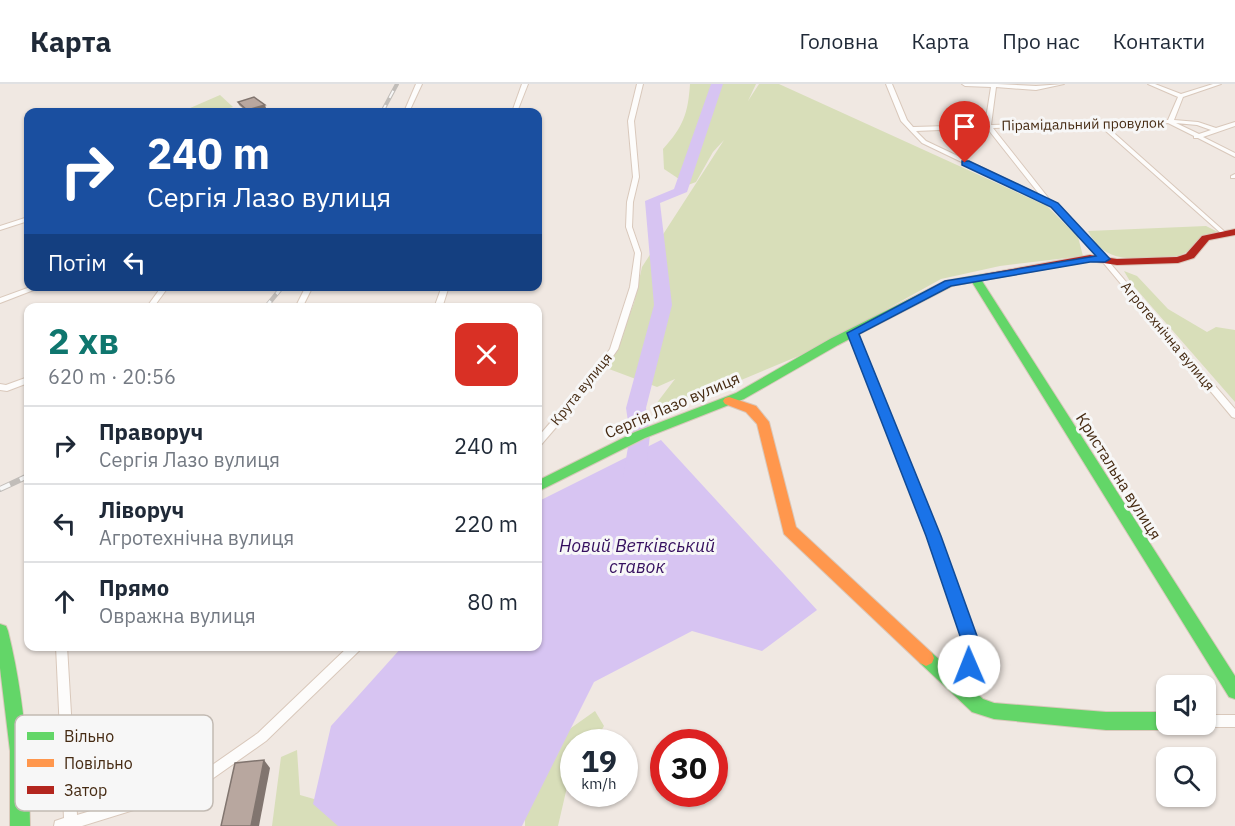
<!DOCTYPE html>
<html lang="uk">
<head>
<meta charset="utf-8">
<style>
  body { margin:0; font-family:"IBM Plex Sans",sans-serif; background:#f2f2f3; color:#1f2937; height:100vh; display:flex; flex-direction:column; font-size:22px; white-space:nowrap }
  * { box-sizing:border-box; margin:0 }
  p { font-size:20px; color:#747a83 }
  .icon { flex:none; width:33px; height:33px; fill:none; stroke:currentColor; stroke-width:2; stroke-linecap:round; stroke-linejoin:round }
  .map { position:relative; flex:1; overflow:hidden }
  .sheet { position:absolute; left:24px; top:219px; width:518px; height:348px; display:flex; flex-direction:column; background:#fff; border-radius:12px; box-shadow:0 2px 4px #0004 }
  .sheet>* { flex:none }
  .guide { position:absolute; left:24px; top:24px; width:518px; height:183px; border-radius:12px; box-shadow:0 2px 4px #0004; background:#1a4fa0; color:#fff; overflow:hidden }
  .tools { position:absolute; left:1156px; top:591px; display:grid; gap:12px }
  .tools a { display:grid; place-items:center; width:60px; height:60px; border-radius:12px; background:#fff; box-shadow:0 2px 4px #0004; font-size:30px }
  .speed { position:absolute; left:560px; top:645px; display:flex; gap:12px; font-size:30px; font-weight:700; text-align:center }
  .speed>* { display:grid; place-content:center; width:78px; height:78px; border-radius:50%; background:#fff; box-shadow:0 2px 4px #0004; line-height:1 }
  .speed small { font-size:15px; font-weight:400 }
  .speed .limit { border:9px solid #d22; background:#fff; color:#111 }
  .pin { position:absolute; display:grid; place-items:center; width:51px; height:51px; color:#fff; margin:-62px -26px; border-radius:50% 50% 50% 0; rotate:-45deg; box-shadow:0 0 6px #0007 }
  .pin .icon { rotate:45deg }
  .me { position:absolute; width:66px; margin:-33px; rotate:359deg; stroke-linejoin:round; filter:drop-shadow(0 0 4px #0008) }
  .turn { display:flex; align-items:center; gap:21px; height:126px; padding:0 24px; font-size:27px }
  .turn .icon { width:78px; height:78px; stroke-width:2.5 }
  .turn b { display:block; font-size:42px; line-height:51px }
  .then { display:flex; align-items:center; height:57px; padding:0 24px; background:#0003; gap:12px; font-size:22px }
  .round { display:grid; place-items:center; flex:none; width:63px; height:63px; border-radius:12px; background:#f2f2f3 }
  .headline { display:flex; align-items:center; justify-content:space-between; height:102px; padding:0 24px }
  h1 { font-size:36px; font-weight:700; line-height:45px; color:#0f766e }
  ul { padding:0; list-style:none }
  li { display:flex; align-items:center; gap:18px; height:78px; padding:0 24px; border-top:2px solid #e0e1e3 }
  li div { flex:1 }
  li b { display:block; font-size:22px }
  li em { font-style:normal }
  header { display:flex; align-items:center; gap:36px; box-sizing:border-box; height:84px; padding:0 30px; background:#fff; border-bottom:2px solid #e0e1e3 }
  header strong { font-size:28px }
  nav { display:flex; gap:33px; margin-inline-start:auto; font-size:21px }
  .map>svg:first-child { display:block }
  .green { fill:#d8deb9 }
  .water { fill:#d7c4f2 }
  .lines { fill:none; stroke-linecap:round; stroke-linejoin:round }
  .river { fill:#d7c4f2; fill-rule:evenodd }
  .street-casing { stroke:#d9c8bb; stroke-width:2 }
  .fast-casing { stroke:#d9c8bb; stroke-width:2 }
  .slow-casing { stroke:#d9c8bb; stroke-width:2 }
  .jam-casing { stroke:#d9c8bb; stroke-width:2 }
  .street { fill:#fdfcfb; fill-rule:evenodd }
  .fast { fill:#63d668; fill-rule:evenodd }
  .slow { fill:#ff974d; fill-rule:evenodd }
  .jam { fill:#b3261e; fill-rule:evenodd }
  .rail-far2-casing { stroke:#c1bdb9; stroke-width:4 }
  .rail-far1-casing { stroke:#c1bdb9; stroke-width:4.5 }
  .rail-casing { stroke:#c1bdb9; stroke-width:6 }
  .rail-far2 { stroke:#f7f7f7; stroke-width:2; stroke-dasharray:8; stroke-linecap:butt }
  .rail-far1 { stroke:#f7f7f7; stroke-width:3; stroke-dasharray:9; stroke-linecap:butt }
  .rail { stroke:#f7f7f7; stroke-width:4; stroke-dasharray:11; stroke-linecap:butt }
  .wall { fill:#9e9089 }
  .shaded-wall { fill:#81756f }
  .building { fill:#b8a79f; stroke:#81756f; stroke-width:1.5 }
  .route { fill:#1a73e8; stroke:#114b97; stroke-width:1.5 }
  .labels { text-anchor:middle; dominant-baseline:central; stroke-width:6; stroke-linejoin:round; paint-order:stroke }
  .far-street-label { font-size:14px; fill:#462b13; stroke:#f7f7f7 }
  .street-label { font-size:16px; fill:#462b13; stroke:#f7f7f7 }
  .water-label { font-size:18px; font-style:italic; fill:#36105f; stroke:#f7f7f7 }
  .key { fill:#f7f7f7; stroke:#c2bab3; stroke-width:1.5 }
  .key-label { font-size:16px; fill:#462b13 }
</style>
</head>
<body>
<header>
<strong>Карта</strong>
<nav><a>Головна</a><a>Карта</a><a>Про нас</a><a>Контакти</a></nav>
</header>
<div class="map">
<svg width="1235" height="742" viewBox="0 0 1235 742">
  <rect width="100%" height="100%" fill="#f0e8e2"/>
  <g class="green">
    <path d="M 690,0 L 756,0 L 748,17 L 759,0 L 779,0 L 1047,122 L 1078,153 L 1083,172 L 1000,182 L 941,195 L 813,266 L 667,327 L 656,320 L 675,295 L 657,303 L 609,285 L 634,219 L 642,183 L 724,56 L 713,68 L 696,98 L 688,101 L 664,85 L 663,65 C 683,43 688,30 690,0 Z"/>
    <polygon points="220,11 233,23 214,28 181,28"/>
    <path d="M 1206,142 L 1218,148 L 1200,154 L 1187,168 L 1178,172 C 1142,173 1107,185 1088,147 Z"/>
    <polygon points="1124,187 1137,192 1168,225 1207,248 1216,243 1235,246 1235,318 1131,199"/>
    <polygon points="595,627 604,642 595,658 573,658 573,695 567,703 558,742 525,742 525,713 544,671 571,644"/>
    <polygon points="297,666 300,711 335,721 356,742 272,742 281,673"/>
  </g>
  <polygon class="water" points="661,356 817,526 762,567 692,547 594,598 522,742 338,742 313,720 331,642 402,563 537,562 537,418"/>
  <g class="lines">
    <polygon class="river" points="711,0 723,0 687,108 660,119 672,221 646,324 650,351 645,393 642,399 634,401 626,399 623,393 630,351 626,324 654,221 645,117 674,105"/>
    <defs>
      <g id="street">
        <polygon points="416,0 422,0 409,28 404,28"/>
        <polygon points="522,0 528,0 517,28 512,28"/>
        <polygon points="637,0 643,0 634,37 639,93 633,118 632,143 641,169 638,203 618,265 595,298 540,362 537,363 537,354 589,294 610,265 630,203 635,169 626,143 627,118 633,93 628,37"/>
        <path d="M 886,0 L 892,0 L 907,36 L 913,43 L 985,41 L 991,3 L 965,2 L 962,0 L 997,0 L 1036,2 L 1064,0 L 1036,6 L 996,3 L 991,41 L 1168,36 L 1178,13 L 1148,0 L 1155,0 L 1181,10 L 1213,0 L 1221,0 L 1183,13 L 1174,36 L 1198,38 L 1216,44 L 1235,38 L 1235,42 L 1203,53 L 1235,69 L 1235,73 L 1198,54 L 1194,54 L 1194,52 L 1168,39 L 1105,41 L 1225,148 L 1225,150 L 1223,151 L 1099,41 L 993,44 L 1050,116 L 1080,144 L 1235,325 L 1235,334 L 1232,333 L 1076,146 L 1045,118 L 922,59 L 901,37 ZM 1176,39 L 1197,41 L 1211,46 L 1199,50 ZM 987,44 L 1040,111 L 926,57 L 916,47 Z"/>
        <polygon points="1235,90 1235,94 1231,94 1231,92"/>
        <polygon points="28,133 28,137 0,146 0,142"/>
        <polygon points="33,202 44,202 0,219 0,214"/>
        <polygon points="162,202 169,202 153,224 146,224"/>
        <polygon points="306,202 313,202 302,224 295,224"/>
        <polygon points="442,202 449,202 442,224 434,224"/>
        <polygon points="850,247 856,247 857,249 939,451 973,552 975,583 962,607 958,608 954,607 952,603 963,582 963,552 929,451 849,249"/>
        <polygon points="28,293 28,299 7,307 0,306 0,300 6,301"/>
        <polygon points="56,562 67,562 77,731 188,698 258,649 349,562 362,562 361,565 266,657 195,707 82,742 54,742 55,737 64,734"/>
        <polygon points="1206,631 1235,631 1235,643 1206,643 1202,640 1206,640"/>
      </g>
      <g id="fast">
        <polygon points="984,190 989,193 982,197 1235,592 1235,615 1229,613 972,198 952,202 838,261 744,315 645,354 537,408 537,397 635,348 736,309 830,255 945,197"/>
        <path d="M 0,540 L 6,542 L 8,547 C 24,612 29,675 30,742 L 10,742 L 10,667 L 0,584 Z"/>
        <polygon points="926,566 932,569 983,615 994,619 1106,628 1167,628 1167,640 1174,640 1167,646 1106,646 994,635 972,628 920,579 918,574 920,569"/>
      </g>
      <polygon id="slow" points="729,313 756,322 769,338 796,443 932,569 934,574 932,579 926,582 920,579 784,450 757,340 746,328 725,320 723,317 725,314"/>
      <polygon id="jam" points="1235,145 1235,151 1209,156 1194,174 1178,179 1117,181 1090,177 984,196 979,193 984,190 1090,171 1117,175 1177,173 1186,170 1202,152"/>
    </defs>
    <use href="#street" class="street-casing"/>
    <use href="#fast" class="fast-casing"/>
    <use href="#slow" class="slow-casing"/>
    <use href="#jam" class="jam-casing"/>
    <use href="#street" class="street"/>
    <use href="#fast" class="fast"/>
    <use href="#slow" class="slow"/>
    <use href="#jam" class="jam"/>
    <defs>
      <polyline id="rail-far2" points="382,28 397,0"/>
      <polyline id="rail-far1" points="265,224 283,202"/>
      <polyline id="rail" points="0,405 28,392"/>
    </defs>
    <use href="#rail-far2" class="rail-far2-casing"/>
    <use href="#rail-far1" class="rail-far1-casing"/>
    <use href="#rail" class="rail-casing"/>
    <use href="#rail-far2" class="rail-far2"/>
    <use href="#rail-far1" class="rail-far1"/>
    <use href="#rail" class="rail"/>
  </g>
  <polygon class="wall" points="238,18 266,24 251,28 247,28 239,21"/>
  <g class="shaded-wall">
    <polygon points="265,21 266,24 251,28 248,28 247,26"/>
    <polygon points="264,676 270,684 259,742 251,742"/>
  </g>
  <g class="building">
    <polygon points="254,13 265,21 247,26 238,18"/>
    <polygon points="264,676 251,742 221,742 235,679"/>
  </g>
  <polygon class="route" points="962,77 969,77 1058,119 1110,175 1105,178 1090,178 951,202 859,250 941,452 977,552 977,582 975,588 969,590 963,588 960,552 926,452 847,249 945,197 1096,172 1051,123 962,81"/>
  <g class="labels">
    <g class="far-street-label">
      <text transform="translate(1083 40) rotate(-1)">Пірамідальний провулок</text>
      <text transform="translate(1168 252) rotate(50)">Агротехнічна вулиця</text>
      <text transform="translate(581 305) rotate(-51)">Крута вулиця</text>
    </g>
    <g class="street-label">
      <text transform="translate(672 321) rotate(-23)">Сергія Лазо вулиця</text>
      <text transform="translate(1119 392) rotate(58)">Кристальна вулиця</text>
    </g>
    <g class="water-label">
      <text x="637" y="461">Новий Ветківський<tspan x="637" dy="21">ставок</tspan></text>
    </g>
  </g>
  <rect x="15" y="631" width="198" height="96" rx="9" class="key"/>
  <rect x="27" y="648" width="27" height="8" fill="#63d668"/>
  <rect x="27" y="675" width="27" height="8" fill="#ff974d"/>
  <rect x="27" y="702" width="27" height="8" fill="#b3261e"/>
  <g class="key-label">
    <text x="64" y="658">Вільно</text>
    <text x="64" y="685">Повільно</text>
    <text x="64" y="712">Затор</text>
  </g>
</svg>
<div class="tools">
<a><svg class="icon" aria-label="sound" viewBox="0 0 24 24"><path d="M4 9h4l5-4v14l-5-4H4zM17 9q2 3 0 6"/></svg></a>
<a><svg class="icon" aria-label="search" viewBox="0 0 24 24"><circle cx="10" cy="10" r="6"/><path d="M15 15l6 6"/></svg></a>
</div>
<div class="speed"><div>19<small>km/h</small></div><div class="limit">30</div></div>
<div class="pin" style="left:965px;top:79px;background:#d93025"><svg class="icon" aria-label="arrive" viewBox="0 0 24 24"><path d="M6 21V4h12l-3 4 3 4H6"/></svg></div>
<svg class="me" style="left:969px;top:582px" viewBox="-20 -20 40 40"><circle r="19" fill="#fff"/><path d="M0-13L10 11 0 6-10 11z" fill="#1a73e8"/></svg>
<div class="guide">
<div class="turn"><svg class="icon" aria-label="right" viewBox="0 0 24 24"><path d="M7 20v-9h11M14 6l5 5-5 5"/></svg><div><b>240 m</b>Сергія Лазо вулиця</div></div>
<div class="then">Потім<svg class="icon" aria-label="left" viewBox="0 0 24 24"><path d="M17 20v-9H6M10 6l-5 5 5 5"/></svg></div>
</div>
<section class="sheet">
<div class="headline"><div><h1>2 хв</h1><p>620 m · 20:56</p></div><a class="round" style="background:#d93025;color:#fff"><svg class="icon" aria-label="close" viewBox="0 0 24 24"><path d="M6 6l12 12M18 6L6 18"/></svg></a></div>
<ul>
<li><svg class="icon" aria-label="right" viewBox="0 0 24 24"><path d="M7 20v-9h11M14 6l5 5-5 5"/></svg><div><b>Праворуч</b><p>Сергія Лазо вулиця</p></div><em>240 m</em></li>
<li><svg class="icon" aria-label="left" viewBox="0 0 24 24"><path d="M17 20v-9H6M10 6l-5 5 5 5"/></svg><div><b>Ліворуч</b><p>Агротехнічна вулиця</p></div><em>220 m</em></li>
<li><svg class="icon" aria-label="ahead" viewBox="0 0 24 24"><path d="M12 20V5M6 11l6-6 6 6"/></svg><div><b>Прямо</b><p>Овражна вулиця</p></div><em>80 m</em></li>
</ul>
</section>
</div>
</body>
</html>
